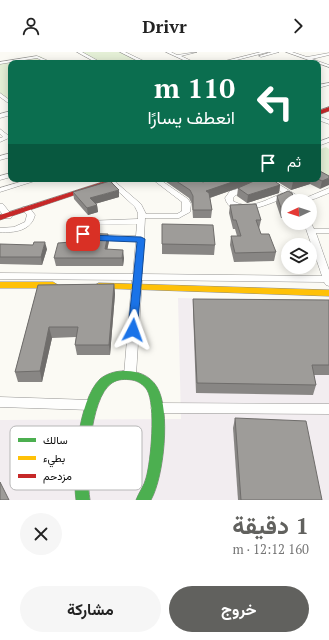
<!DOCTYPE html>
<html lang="ar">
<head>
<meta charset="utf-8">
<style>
  body { margin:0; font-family:"PT Serif",Vazirmatn,serif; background:#f6f6f6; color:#222; direction:rtl; height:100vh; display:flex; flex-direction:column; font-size:15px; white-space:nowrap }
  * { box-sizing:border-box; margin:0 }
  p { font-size:13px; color:#767676 }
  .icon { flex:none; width:22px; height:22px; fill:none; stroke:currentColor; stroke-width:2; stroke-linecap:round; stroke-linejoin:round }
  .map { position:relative; height:448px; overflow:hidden; direction:ltr }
  .side { display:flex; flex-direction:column; background:#fff; flex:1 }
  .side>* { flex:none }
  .guide { position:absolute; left:8px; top:8px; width:313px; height:122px; border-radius:8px; box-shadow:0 2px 10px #0003; direction:rtl; background:#0b6e4f; color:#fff; overflow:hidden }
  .needle { width:26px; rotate:266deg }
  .tools { position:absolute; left:281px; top:142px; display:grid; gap:8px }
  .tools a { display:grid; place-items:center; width:36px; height:36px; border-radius:50%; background:#fff; box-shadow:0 2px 10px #0003; font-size:20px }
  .pin { position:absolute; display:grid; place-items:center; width:34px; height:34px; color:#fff; margin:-17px; border-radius:8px; box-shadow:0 2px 6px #0006 }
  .me { position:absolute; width:44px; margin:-22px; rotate:4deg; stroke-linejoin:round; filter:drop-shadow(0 0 3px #0008) }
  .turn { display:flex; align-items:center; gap:14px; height:84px; padding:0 20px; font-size:18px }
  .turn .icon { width:52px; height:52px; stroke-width:2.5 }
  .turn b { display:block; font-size:28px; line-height:34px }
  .then { display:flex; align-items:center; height:38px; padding:0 20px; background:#0003; gap:8px; font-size:15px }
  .round { display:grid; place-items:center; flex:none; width:42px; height:42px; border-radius:21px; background:#f6f6f6 }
  .headline { display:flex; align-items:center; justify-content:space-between; height:68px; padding:0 20px }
  h1 { font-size:24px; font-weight:700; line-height:30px; color:#61615e }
  .cta { display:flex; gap:8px; margin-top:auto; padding:8px 20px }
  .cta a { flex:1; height:46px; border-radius:24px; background:#61615e; color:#fff; font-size:16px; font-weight:700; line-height:46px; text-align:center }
  .cta a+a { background:#f6f6f6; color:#222 }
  header { display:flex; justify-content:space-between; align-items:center; height:52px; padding:0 20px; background:#fff; font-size:18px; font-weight:700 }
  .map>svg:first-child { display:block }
  .industrial { fill:#f2edf0 }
  .green { fill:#e4efd6 }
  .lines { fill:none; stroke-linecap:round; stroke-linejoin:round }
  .street-casing { stroke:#959492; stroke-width:1 }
  .fast-casing { stroke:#8b8b88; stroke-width:1 }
  .slow-casing { stroke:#8b8b88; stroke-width:1 }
  .jam-casing { stroke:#8b8b88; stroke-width:1 }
  .street { fill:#fefefd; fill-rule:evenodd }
  .fast { fill:#4caf50; fill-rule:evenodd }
  .slow { fill:#ffc107; fill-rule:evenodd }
  .jam { fill:#c62828; fill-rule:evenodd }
  .wall { fill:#888684 }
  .shaded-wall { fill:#6f6d6b }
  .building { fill:#9e9c99; stroke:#6f6d6b }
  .route { fill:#1a73e8; stroke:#114b97 }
  .key { fill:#fff; stroke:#b7b7b7; stroke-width:1 }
  .key-label { font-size:11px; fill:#0e0e0e }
</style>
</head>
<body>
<header><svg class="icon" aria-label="forward" viewBox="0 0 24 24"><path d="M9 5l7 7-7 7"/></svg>Drivr<svg class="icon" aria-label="person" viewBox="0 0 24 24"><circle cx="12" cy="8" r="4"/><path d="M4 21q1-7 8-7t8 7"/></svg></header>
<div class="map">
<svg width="329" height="448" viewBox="0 0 329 448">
  <rect width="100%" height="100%" fill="#fbfaf4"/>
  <polygon class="industrial" points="178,246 329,250 329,448 0,448 0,368 181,367"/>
  <g class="green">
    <polygon points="79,0 121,0 146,11 101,11"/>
    <polygon points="40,4 51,11 11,11 11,52 0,44 0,12"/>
    <polygon points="326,95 329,97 329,125 318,119 318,98"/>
  </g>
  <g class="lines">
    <defs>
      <g id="street">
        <polygon points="77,0 82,0 102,11 97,11"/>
        <polygon points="120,0 125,0 148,11 142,11"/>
        <polygon points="166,0 171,0 177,3 197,0 181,4 196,11 190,11"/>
        <polygon points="261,0 268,0 225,11 217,11"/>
        <polygon points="272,0 279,0 261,5 259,4"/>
        <polygon points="286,0 292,0 307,5 329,1 329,3 312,7 329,13 329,15"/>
        <polygon points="37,4 53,11 47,11 37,6 0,12 0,10"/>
        <polygon points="329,31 329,33 318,36 318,33"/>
        <polygon points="0,41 11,49 11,53 0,45"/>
        <polygon points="11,59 11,63 0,66 0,62"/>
        <polygon points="318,64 329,68 329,72 318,68"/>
        <polygon points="0,77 9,84 9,86 0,90 0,86 3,85 0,82"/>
        <polygon points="329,86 329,90 318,94 318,90"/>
        <polygon points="11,101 11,105 0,108 0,104"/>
        <polygon points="11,121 11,125 0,128 0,124"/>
        <polygon points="30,127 41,127 0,140 0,136"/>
        <path d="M 105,127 L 112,127 L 141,152 L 146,162 L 177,162 L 182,159 L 182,150 L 152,127 L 159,127 L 188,147 L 191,152 L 190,160 L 179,166 L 145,166 L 142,222 L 322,224 L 304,171 L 310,171 L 310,169 L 314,177 L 329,177 L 329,181 L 316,181 L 329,218 L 329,234 L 326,233 L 324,230 L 142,228 L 136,323 L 134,326 L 130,327 L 126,326 L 124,323 L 132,228 L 0,227 L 0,221 L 133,222 L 136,189 L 86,187 L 83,187 L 79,182 L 81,175 L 85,169 L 138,167 L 138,161 L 135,155 ZM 137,172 L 136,184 L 87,182 L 90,173 Z"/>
        <path d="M 262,127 L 270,127 L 303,147 L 329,136 L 329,141 C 314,147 302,154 288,144 C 274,150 231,171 225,146 L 230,139 L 248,134 L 251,134 L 251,138 L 236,143 L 233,146 L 233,149 C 250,159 267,147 283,141 Z"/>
        <polygon points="0,152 3,152 11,162 12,164 11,166 5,166 0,159"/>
        <path d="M 23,155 L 29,155 L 35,163 C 31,179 14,181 0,180 L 0,176 L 14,175 L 25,170 L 27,163 L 22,157 Z"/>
        <polygon points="0,345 91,348 95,349 97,353 95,357 91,358 0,355"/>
        <polygon points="157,351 329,352 329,362 157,361 153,360 151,356 153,352"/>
      </g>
      <path id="fast" d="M 123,319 C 136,318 150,323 157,335 C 171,358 164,425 151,448 L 136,448 C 139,440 144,434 146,426 C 151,409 156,353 147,338 C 144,333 138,329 132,328 C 125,327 118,327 112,331 C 89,346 86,423 90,448 L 76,448 C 72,419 78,348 100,327 C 106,322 115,319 123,319 Z"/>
      <g id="slow">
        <polygon points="0,230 53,230 58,233 53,236 0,236"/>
        <polygon points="99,231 329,238 329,244 96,236 94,234"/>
      </g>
      <g id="jam">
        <polygon points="329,55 329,59 318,63 318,59"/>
        <polygon points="112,127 122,127 0,168 0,163"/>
      </g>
    </defs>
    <use href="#street" class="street-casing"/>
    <use href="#fast" class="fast-casing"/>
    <use href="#slow" class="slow-casing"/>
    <use href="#jam" class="jam-casing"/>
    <use href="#street" class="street"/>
    <use href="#fast" class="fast"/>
    <use href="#slow" class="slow"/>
    <use href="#jam" class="jam"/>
  </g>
  <g class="wall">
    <polygon points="329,124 320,137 310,132 291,138 273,127 318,127"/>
    <polygon points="162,127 272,127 280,133 279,141 247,151 237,144 238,136 243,134 210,146 212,158 211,166 193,166 192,152 189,146"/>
    <polygon points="73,140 119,145 95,152 97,153 98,160 88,163 74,147"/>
    <polygon points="277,144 288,149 288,166 281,166 276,151"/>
    <polygon points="230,153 261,168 259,177 261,182 276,200 274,209 234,210 230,193 231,184 237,184 235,177 233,177 229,161"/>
    <polygon points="162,172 215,193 214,203 162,202"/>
    <polygon points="109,189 107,197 124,206 123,214 56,214 54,206"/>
    <polygon points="0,192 47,197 42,213 0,212"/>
    <polygon points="114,232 115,242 110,303 77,303 75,293 76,285 52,286 42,330 18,330 15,320 38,233"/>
    <polygon points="193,247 329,248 329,323 314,323 316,333 313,343 196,341 193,258"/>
    <polygon points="235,366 322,448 238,448 233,376"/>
  </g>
  <g class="shaded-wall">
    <polygon points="329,126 329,133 320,137 322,129"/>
    <polygon points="197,127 214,127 197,136"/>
    <polygon points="241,127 250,127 250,132 206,147 206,139"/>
    <polygon points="302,127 311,127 310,132 291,138 293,130"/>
    <polygon points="280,133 279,141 247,151 248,143"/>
    <polygon points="119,138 119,145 91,153 90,146"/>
    <polygon points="97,153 98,160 88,163 87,156"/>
    <polygon points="108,182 109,189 106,205 105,197"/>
    <polygon points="45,190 47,197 42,213 41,205"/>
    <polygon points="123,198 124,206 123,214 122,206"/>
    <polygon points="114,232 115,242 110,303 109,293"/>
    <polygon points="49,275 52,286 42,330 40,319"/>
  </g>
  <g class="building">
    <polygon points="318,118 329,124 329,126 322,129 318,127"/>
    <polygon points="173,127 198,127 197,127 203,130 211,127 241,127 206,139 209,141 212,158 193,158 193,144 190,138"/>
    <polygon points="254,127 272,127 280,133 248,143 238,136 254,129"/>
    <polygon points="288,127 302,127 293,130"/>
    <polygon points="110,129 119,138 90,146 97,153 87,156 73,140"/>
    <polygon points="288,139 292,141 295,149 288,149 288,159 282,159 277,144"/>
    <polygon points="256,152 261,168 256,168 261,182 269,182 276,200 235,201 231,184 241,184 236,168 233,168 230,153"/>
    <polygon points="162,172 213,173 215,193 162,192"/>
    <polygon points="74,181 108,182 105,197 123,198 122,206 54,206 58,191 71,190"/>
    <polygon points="34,190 45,190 41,205 0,205 0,192 33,193"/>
    <polygon points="114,232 109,293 75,293 78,275 49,275 40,319 15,320 38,233"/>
    <polygon points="193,247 329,248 329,313 312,313 316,333 197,331"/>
    <polygon points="235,366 306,369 322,448 241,448"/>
    <polygon points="0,430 9,448 0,448"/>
  </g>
  <polygon class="route" points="83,179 89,183 141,185 145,187 137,281 133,282 128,278 137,190 86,188 79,182"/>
  <rect x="10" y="374" width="132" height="64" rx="6" class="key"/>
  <rect x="18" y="386" width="18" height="4" fill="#4caf50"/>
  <rect x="18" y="404" width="18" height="4" fill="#ffc107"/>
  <rect x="18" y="422" width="18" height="4" fill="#c62828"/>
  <g class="key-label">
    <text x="43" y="392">سالك</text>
    <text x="43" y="410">بطيء</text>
    <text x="43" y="428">مزدحم</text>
  </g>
</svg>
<div class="tools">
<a><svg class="needle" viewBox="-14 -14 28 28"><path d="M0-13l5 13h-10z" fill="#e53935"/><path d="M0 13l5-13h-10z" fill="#767676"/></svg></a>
<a><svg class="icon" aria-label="layers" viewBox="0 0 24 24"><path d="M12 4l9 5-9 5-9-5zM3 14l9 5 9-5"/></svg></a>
</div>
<div class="pin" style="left:83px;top:182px;background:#d93025"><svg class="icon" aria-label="arrive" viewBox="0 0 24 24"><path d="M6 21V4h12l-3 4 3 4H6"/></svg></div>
<svg class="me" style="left:133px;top:278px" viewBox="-20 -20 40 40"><path d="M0-17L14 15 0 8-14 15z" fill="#1a73e8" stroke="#fff" stroke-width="4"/></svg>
<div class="guide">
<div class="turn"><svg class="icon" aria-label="left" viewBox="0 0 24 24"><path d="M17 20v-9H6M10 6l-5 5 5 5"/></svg><div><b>110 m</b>انعطف يسارًا</div></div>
<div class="then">ثم<svg class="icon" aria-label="arrive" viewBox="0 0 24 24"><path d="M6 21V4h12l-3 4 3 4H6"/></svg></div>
</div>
</div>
<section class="side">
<div class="headline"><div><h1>1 دقيقة</h1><p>160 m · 12:12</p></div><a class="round"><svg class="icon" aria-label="close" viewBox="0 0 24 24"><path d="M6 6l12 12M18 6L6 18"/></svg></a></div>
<div class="cta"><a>خروج</a><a>مشاركة</a></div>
</section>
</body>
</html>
